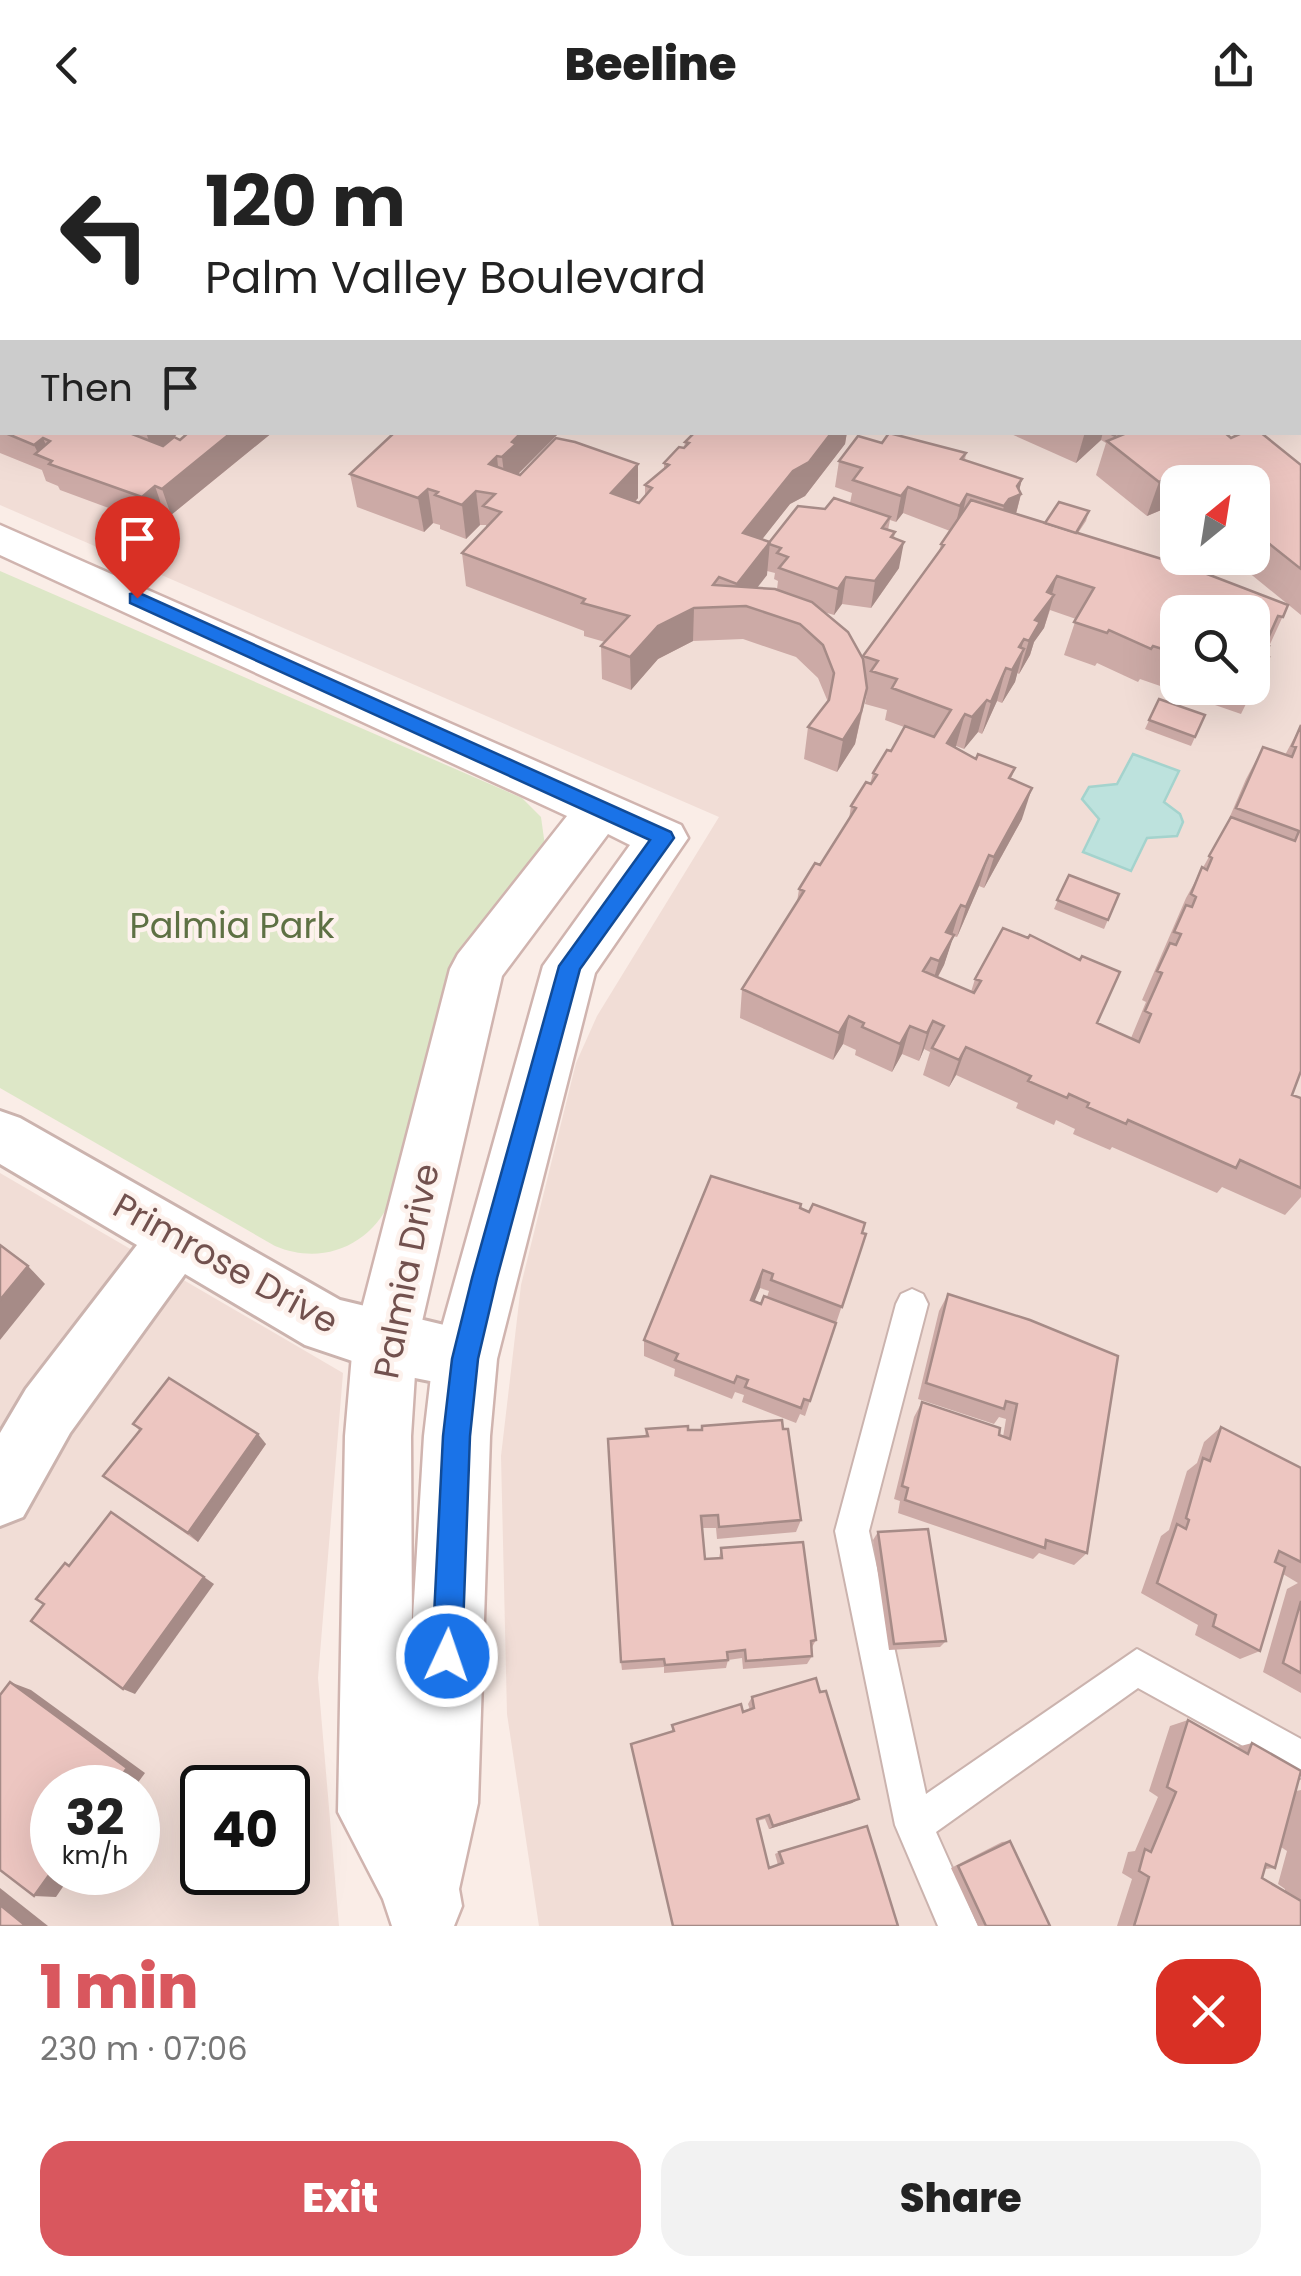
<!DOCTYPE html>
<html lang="en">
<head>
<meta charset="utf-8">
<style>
  body { margin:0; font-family:Poppins,sans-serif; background:#f2f2f2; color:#222; height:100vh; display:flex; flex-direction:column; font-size:38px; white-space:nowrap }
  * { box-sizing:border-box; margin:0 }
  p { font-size:32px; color:#767676 }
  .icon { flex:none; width:55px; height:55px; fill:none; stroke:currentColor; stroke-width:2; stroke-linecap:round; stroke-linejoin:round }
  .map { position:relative; height:1796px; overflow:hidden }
  .side { display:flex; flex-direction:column; background:#fff; flex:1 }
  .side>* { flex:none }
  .guide { position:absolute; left:0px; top:0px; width:1302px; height:305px; box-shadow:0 10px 40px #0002; background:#fff; color:#222; overflow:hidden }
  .needle { width:65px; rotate:30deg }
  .buttons { position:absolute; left:1160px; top:335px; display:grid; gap:20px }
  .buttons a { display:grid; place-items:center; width:110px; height:110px; border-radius:20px; background:#fff; box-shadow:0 10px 40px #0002; font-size:50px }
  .speed { position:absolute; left:30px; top:1635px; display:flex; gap:20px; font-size:50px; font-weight:700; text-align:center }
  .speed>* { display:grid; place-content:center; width:130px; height:130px; border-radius:50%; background:#fff; box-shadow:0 10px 40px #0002; line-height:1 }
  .speed small { font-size:25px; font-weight:400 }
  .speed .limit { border:5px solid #111; border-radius:15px; background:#fff; color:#111 }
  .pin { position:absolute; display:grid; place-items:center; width:85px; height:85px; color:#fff; margin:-102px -42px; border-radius:50% 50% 50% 0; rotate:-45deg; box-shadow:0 0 10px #0007 }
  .pin .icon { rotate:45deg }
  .me { position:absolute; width:110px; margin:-55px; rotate:3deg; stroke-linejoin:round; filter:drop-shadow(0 0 8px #0008) }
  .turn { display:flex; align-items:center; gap:35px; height:210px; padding:0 40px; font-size:45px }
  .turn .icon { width:130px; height:130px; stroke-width:2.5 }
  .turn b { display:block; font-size:70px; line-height:85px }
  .then { display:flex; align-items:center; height:95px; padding:0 40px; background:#0003; gap:20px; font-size:38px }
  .round { display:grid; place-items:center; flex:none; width:105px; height:105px; border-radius:30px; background:#f2f2f2 }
  .summary { display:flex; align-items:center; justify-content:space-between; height:170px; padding:0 40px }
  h1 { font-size:60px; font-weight:800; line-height:75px; color:#d9575e }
  .button { display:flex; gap:20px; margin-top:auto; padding:20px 40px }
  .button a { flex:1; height:115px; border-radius:30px; background:#d9575e; color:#fff; font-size:40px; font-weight:800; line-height:115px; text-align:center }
  .button a+a { background:#f2f2f2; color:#222 }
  header { display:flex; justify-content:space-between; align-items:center; height:130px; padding:0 40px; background:#fff; font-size:45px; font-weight:800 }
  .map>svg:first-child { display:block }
  .residential { fill:#f1ddd6; fill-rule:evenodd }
  .green { fill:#dde7c7 }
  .water { fill:#bde2dd; stroke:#a4d3cd; stroke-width:2.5 }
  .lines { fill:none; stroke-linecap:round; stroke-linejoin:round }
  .lane-casing { stroke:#cbb3ae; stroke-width:4 }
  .street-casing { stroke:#cbb3ae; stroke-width:6 }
  .secondary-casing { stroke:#d0b4af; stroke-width:5 }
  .highway-casing { stroke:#d5cbca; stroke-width:5 }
  .lane { fill:#fff; fill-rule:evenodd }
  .street { fill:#fff; fill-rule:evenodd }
  .secondary { fill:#fff; fill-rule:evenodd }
  .highway { fill:#efa4a5; fill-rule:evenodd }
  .tram { stroke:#aea6c3; stroke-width:2.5 }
  .wall { fill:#ccaaa6; fill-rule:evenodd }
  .shaded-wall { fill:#a68b87 }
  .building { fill:#edc6c1; stroke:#a68b87; stroke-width:2.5 }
  .route { fill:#1a73e8; stroke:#114b97; stroke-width:2.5 }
  .labels { text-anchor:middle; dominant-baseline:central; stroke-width:9; stroke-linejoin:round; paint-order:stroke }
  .park-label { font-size:35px; fill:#5e7144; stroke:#fdf2ed }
  .street-label { font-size:35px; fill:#72514e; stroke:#fdf2ed }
</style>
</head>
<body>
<header><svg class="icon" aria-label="back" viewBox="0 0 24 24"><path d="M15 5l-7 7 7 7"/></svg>Beeline<svg class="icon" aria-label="share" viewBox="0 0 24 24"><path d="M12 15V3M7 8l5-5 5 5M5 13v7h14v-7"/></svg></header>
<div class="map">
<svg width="1301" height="1796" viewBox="0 0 1301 1796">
  <rect width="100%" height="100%" fill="#faede7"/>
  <g class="residential">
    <path d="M 0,0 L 602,2 L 2,2 L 2,302 L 1300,302 L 1301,274 L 1301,1796 L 539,1796 L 507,1584 L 501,1326 L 521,1155 L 576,933 L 597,886 L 719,687 L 0,375 ZM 1178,352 L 1252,352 L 1252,428 L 1178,428 ZM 1178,482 L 1252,482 L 1252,558 L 1178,558 Z"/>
    <path d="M 0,1043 L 343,1243 L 318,1548 L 339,1796 L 0,1796 ZM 52,1658 L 138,1658 L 138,1742 L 52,1742 ZM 202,1658 L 288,1658 L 288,1742 L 202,1742 Z"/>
  </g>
  <path class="green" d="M 0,441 L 522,668 L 541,687 L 545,716 L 391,1070 C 370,1116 322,1136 275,1116 L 0,958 Z"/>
  <polygon class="water" points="1133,624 1179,641 1164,672 1180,684 1183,692 1177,706 1147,708 1131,741 1083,722 1099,689 1082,669 1089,657 1117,654"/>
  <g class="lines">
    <defs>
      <polygon id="lane" points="912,1159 923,1164 928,1174 869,1401 926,1664 1137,1519 1301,1609 1301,1648 1138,1558 936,1702 978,1796 938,1796 895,1695 835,1401 896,1174 901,1164"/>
      <polygon id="street" points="0,981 20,988 340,1170 465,1200 486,1208 495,1229 486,1250 465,1258 385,1242 305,1215 185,1144 70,1303 23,1387 0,1396 0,1303 26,1259 137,1115 0,1034"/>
      <path id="secondary" d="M 0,395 L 681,695 L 688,708 L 595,843 L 497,1229 L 490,1306 L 478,1673 L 459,1759 L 462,1776 L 454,1796 L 392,1796 L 383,1769 L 338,1682 L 345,1306 L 353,1213 L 450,839 L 458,824 L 567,686 L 0,425 ZM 608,704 L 630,715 L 543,836 L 433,1229 L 424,1306 L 412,1504 L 411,1306 L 417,1213 L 502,846 Z"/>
      <g id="highway">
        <polygon points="652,0 690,0 692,2 654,2"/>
        <polygon points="754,0 793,0 795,2 756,2"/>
        <polygon points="1001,0 1041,0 1043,2 1003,2"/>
        <polygon points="1112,0 1152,0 1154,2 1114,2"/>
        <rect x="1300" y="66" width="1" height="21"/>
        <rect x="1300" y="141" width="1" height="22"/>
        <rect x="1300" y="226" width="1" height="22"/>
      </g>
    </defs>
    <use href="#lane" class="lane-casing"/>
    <use href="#street" class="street-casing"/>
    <use href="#secondary" class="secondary-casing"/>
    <use href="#highway" class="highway-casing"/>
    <use href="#lane" class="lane"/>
    <use href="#street" class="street"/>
    <use href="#secondary" class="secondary"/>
    <use href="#highway" class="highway"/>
    <g class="tram">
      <polyline points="855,0 864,2"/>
      <polyline points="931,0 940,2"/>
    </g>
  </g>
  <g class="wall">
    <polygon points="196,0 276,0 272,2 205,2"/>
    <rect x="0" y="105" width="2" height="73"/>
    <polygon points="0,242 2,302 180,302 174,307 180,310 189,302 273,302 171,385 164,383 152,394 60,360 58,356 46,351 42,340 0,323"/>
    <path d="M 560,302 L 519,343 L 519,345 L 638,368 L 635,371 L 639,373 L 645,365 L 645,355 L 664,339 L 664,333 L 684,318 L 685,312 L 695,302 L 847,302 L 845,314 L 805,366 L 790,374 L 762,409 L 770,412 L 825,379 L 850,373 L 852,363 L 835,357 L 839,331 L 882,313 L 966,323 L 965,330 L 1022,349 L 1019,360 L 1021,364 L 1016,384 L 1045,393 L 1089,381 L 1086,391 L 1078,403 L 1288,475 L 1265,525 L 1269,527 L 1241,584 L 1140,549 L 1138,552 L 1097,533 L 1095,536 L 1064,525 L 1076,489 L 1050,480 L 1044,498 L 1034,512 L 1030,525 L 1019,544 L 1017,543 L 1015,552 L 1002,573 L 997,571 L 982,604 L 978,602 L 964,619 L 956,616 L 955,618 L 976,629 L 1015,638 L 1011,649 L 1022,689 L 984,758 L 979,756 L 957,807 L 953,806 L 944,835 L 938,847 L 971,862 L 975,849 L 1097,893 L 1131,908 L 1146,872 L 1142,870 L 1186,768 L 1225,698 L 1246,649 L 1263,617 L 1285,625 L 1301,595 L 1292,965 L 1301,968 L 1301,1067 L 1285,1085 L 1222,1057 L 1217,1063 L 1112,1017 L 1110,1020 L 1073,1004 L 1075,999 L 1056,990 L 1054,995 L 1016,978 L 1018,973 L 956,945 L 949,957 L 923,945 L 930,922 L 924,919 L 919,931 L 902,924 L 892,942 L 855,925 L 856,920 L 843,914 L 833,930 L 740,888 L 742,859 L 797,772 L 799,759 L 820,735 L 849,689 L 851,676 L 870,654 L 873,643 L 891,621 L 904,597 L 885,590 L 887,580 L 865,574 L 867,562 L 855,614 L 837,642 L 804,629 L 808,597 L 828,572 L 818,548 L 796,527 L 743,509 L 693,511 L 658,529 L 631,560 L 602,549 L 601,516 L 605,512 L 584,506 L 584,501 L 466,456 L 462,423 L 486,398 L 486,395 L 480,395 L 466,409 L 440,399 L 440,395 L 433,393 L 424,402 L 357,377 L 350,344 ZM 903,383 L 950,401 L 941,414 L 939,422 L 863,529 L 824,482 L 834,485 L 842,474 L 871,478 L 899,438 L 894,408 L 895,402 L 888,400 L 890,390 L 896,392 ZM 767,441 L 775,443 L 774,449 L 778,451 L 777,459 L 757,457 L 767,445 ZM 1178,482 L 1252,482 L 1252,558 L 1178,558 Z"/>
    <polygon points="1011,302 1224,302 1231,308 1301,335 1301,485 1231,428 1252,428 1252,352 1178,352 1178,391 1171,386 1172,383 1166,378 1147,386 1096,345 1106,313 1101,310 1076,333 1011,304"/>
    <polygon points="1159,569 1205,585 1191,616 1145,599"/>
    <polygon points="1069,745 1119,764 1104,799 1054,779"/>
    <path d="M 800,1078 L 866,1104 L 805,1286 L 800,1284 L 796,1293 L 742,1272 L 744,1265 L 735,1262 L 732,1269 L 674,1246 L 675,1239 L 644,1226 L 644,1210 ZM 760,1158 L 769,1161 L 767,1167 L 761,1174 L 754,1171 Z"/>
    <polygon points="948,1164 1030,1190 1087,1423 1074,1435 1039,1423 1033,1429 898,1383 900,1371 894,1369 914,1287 922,1272 1003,1307 1006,1289 999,1287 994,1294 918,1269 939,1181"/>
    <polygon points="133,1294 266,1314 198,1412 103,1346 140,1301"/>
    <polygon points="1221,1297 1301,1338 1301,1563 1263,1542 1287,1459 1298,1453 1283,1444 1260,1521 1240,1529 1195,1505 1198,1495 1141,1463 1161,1406 1169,1400 1187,1341 1197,1333 1204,1312"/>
    <polygon points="646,1299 688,1300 801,1390 796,1402 717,1409 716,1398 702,1398 705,1429 719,1428 721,1418 816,1510 811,1519 812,1526 807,1534 743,1539 742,1528 728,1530 726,1538 664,1543 664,1537 622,1540 621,1532"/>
    <polygon points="878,1402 946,1511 940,1517 889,1520 873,1410"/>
    <polygon points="820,1562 859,1669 852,1673 769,1699 765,1689 757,1691 769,1738 778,1735 775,1724 779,1722 867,1696 673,1796 672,1595 743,1582 750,1580 748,1574 752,1567"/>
    <path d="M 1188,1590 L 1237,1617 L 1252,1613 L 1296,1661 L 1301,1660 L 1301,1796 L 1117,1796 L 1132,1749 L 1122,1743 L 1128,1722 L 1135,1721 L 1158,1667 L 1149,1661 L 1170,1596 ZM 1281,1717 L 1287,1721 L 1278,1754 L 1285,1759 L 1285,1761 L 1262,1748 L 1265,1739 L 1275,1738 Z"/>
    <polygon points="1010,1711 1050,1796 978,1796 951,1738 1002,1712"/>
  </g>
  <g class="shaded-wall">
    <polygon points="69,0 112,0 113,2 65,2"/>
    <polygon points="233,0 276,0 272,2 234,2"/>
    <polygon points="419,0 454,0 455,2 416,2"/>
    <polygon points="2,41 2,69 0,63 0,42"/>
    <polygon points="146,302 180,302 153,324"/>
    <polygon points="232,302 273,302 171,385 162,359"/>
    <polygon points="522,302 560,302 519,343 519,347 506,361 502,327 512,312"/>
    <polygon points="832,302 847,302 845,314 805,366 790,374 741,436 743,403 793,341"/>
    <polygon points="1085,302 1103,302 1101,310 1076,333"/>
    <polygon points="43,308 54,335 52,331 39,325 34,315"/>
    <polygon points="497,326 500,359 489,334"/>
    <polygon points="638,334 638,368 612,397 611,363"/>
    <polygon points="1178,344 1166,378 1147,386 1159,352"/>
    <polygon points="1022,349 1018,365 1021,364 1014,391 997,403 1004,376"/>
    <polygon points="155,356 164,383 152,394 142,367"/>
    <polygon points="908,357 903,383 896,392 901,366"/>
    <polygon points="428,359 433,393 424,402 418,368"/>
    <polygon points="476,361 480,395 466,409 462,375"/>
    <polygon points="967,364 961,391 954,402 960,376"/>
    <polygon points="770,412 767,445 743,476 736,476 737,454"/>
    <polygon points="904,412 899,438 871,478 875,451"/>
    <polygon points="1057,446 1050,471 1054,465 1044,498 1034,512 1030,525 1019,544 1035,490 1047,462"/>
    <polygon points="846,447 842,474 834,485 838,459"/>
    <polygon points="694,478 693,511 658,529 631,560 630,527 658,496"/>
    <polygon points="1024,509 1018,530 1024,519 1015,552 1002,573 1019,517"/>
    <polygon points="1006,538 997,571 982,604 991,572"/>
    <polygon points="867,558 855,614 837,642 843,610"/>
    <polygon points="987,570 978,602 964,619 972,587"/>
    <polygon points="965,584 956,616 938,645 947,613"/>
    <polygon points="1032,658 1022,689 984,758 994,727"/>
    <polygon points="989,725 979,756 957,807 966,777"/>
    <polygon points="961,775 952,805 937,832 946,802"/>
    <polygon points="954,805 944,835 930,861 939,831"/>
    <polygon points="849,886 843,914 833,930 839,903"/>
    <polygon points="933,891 924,919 919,931 927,903"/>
    <polygon points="910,896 902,924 892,942 900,914"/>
    <polygon points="966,917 956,945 949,957 959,930"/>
    <polygon points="28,1136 45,1154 0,1210 0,1170"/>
    <polygon points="763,1140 760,1158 748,1187 751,1170"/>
    <polygon points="258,1304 266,1314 198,1412 188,1403"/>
    <polygon points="204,1447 214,1454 135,1564 123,1559"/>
    <polygon points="10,1552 31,1560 145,1643 134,1658 113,1658"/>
    <polygon points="859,1669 852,1673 769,1699 773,1696"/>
    <polygon points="52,1741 52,1742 73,1742 56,1767 34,1766"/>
    <polygon points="0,1758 48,1796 26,1796 0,1775"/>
  </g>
  <g class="building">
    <polygon points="0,0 69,0 65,2 2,2 2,41 0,42"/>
    <polygon points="102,0 173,0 169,2 99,2"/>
    <polygon points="344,0 419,0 416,2 406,1 404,2 341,2"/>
    <polygon points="457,0 524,0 521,2 454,2"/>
    <rect x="0" y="105" width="2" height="29"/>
    <polygon points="2,240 2,302 0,301 0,242"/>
    <polygon points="3,302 127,302 163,316 174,307 180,310 189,302 232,302 162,359 155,356 142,367 49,334 52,331 35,324 50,311 43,308 34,315"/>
    <polygon points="395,302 522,302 512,312 516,314 502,327 497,326 489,334 520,345 556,308 575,312 638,334 611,363 639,373 652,358 645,355 669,335 664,333 679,317 684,318 689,313 685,312 695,302 832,302 809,332 793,341 743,403 770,412 737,454 719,447 713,455 775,459 812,472 848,502 863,529 867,558 861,582 843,610 808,597 829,570 834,543 823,515 800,494 746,476 694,478 658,496 630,527 601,516 629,486 582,473 585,469 462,423 501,382 483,376 495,364 476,361 462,375 435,365 438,362 428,359 418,368 350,344"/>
    <polygon points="1108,302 1129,302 1117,307"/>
    <polygon points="1129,302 1224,302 1231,308 1244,302 1260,302 1301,335 1301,439 1252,400 1252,352 1184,352 1187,351 1178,344 1159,352 1107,311"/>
    <polygon points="889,303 966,323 961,329 1022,349 1017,356 1021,364 1009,369 1004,376 967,364 960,376 908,357 901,366 853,350 862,338 839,331 858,306 882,313"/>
    <polygon points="834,368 890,387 882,398 895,402 891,407 904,412 875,451 846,447 838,459 779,438 788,427 777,423 781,418 769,414 770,412 768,414 798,376 825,379"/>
    <polygon points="971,370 1194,439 1288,475 1283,487 1278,486 1265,515 1269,516 1265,525 1269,527 1257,551 1252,549 1252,482 1178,482 1178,524 1153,516 1151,519 1109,500 1107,503 1074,492 1094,458 1057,446 1047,462 1054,465 1035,490 1040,492 1029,511 1024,509 1019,517 1024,519 1012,540 1006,538 991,572 987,570 972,587 965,584 947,613 976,629 978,624 1015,638 1009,648 1032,658 994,727 989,725 966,777 961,775 946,802 954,805 939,831 931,828 923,841 974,863 981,851 975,849 1003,798 1028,808 1030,805 1080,830 1082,826 1120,842 1097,893 1139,912 1151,884 1145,881 1162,843 1157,841 1170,813 1176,815 1181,804 1174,802 1186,775 1192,777 1196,767 1191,764 1202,737 1207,740 1212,728 1209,726 1231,687 1295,711 1299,701 1236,678 1263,617 1292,627 1296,617 1292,616 1301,595 1301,941 1292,965 1301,968 1301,1058 1240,1030 1236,1038 1128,990 1126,994 1087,977 1089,973 1069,964 1067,968 1028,951 1031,946 966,917 959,930 932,918 944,896 933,891 927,903 910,896 900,914 862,897 864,893 849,886 839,903 742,859 804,761 799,759 815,733 820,735 856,678 851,676 866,652 871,654 877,645 873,643 887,620 891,621 905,596 934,607 951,580 892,558 897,549 871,541 878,531 863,526 944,415 941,414"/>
    <polygon points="1059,372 1089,381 1076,403 1045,393"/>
    <polygon points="1159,569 1205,585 1195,607 1149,590"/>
    <polygon points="1069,745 1119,764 1108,790 1057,770"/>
    <polygon points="711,1046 801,1074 800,1078 809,1082 813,1074 865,1093 862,1103 866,1104 842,1177 771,1150 773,1144 763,1140 751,1170 761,1174 764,1166 836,1193 810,1271 804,1269 801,1278 745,1257 748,1250 737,1246 734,1253 675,1230 678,1224 644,1210"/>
    <polygon points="0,1115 28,1136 0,1170"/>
    <polygon points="948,1164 1030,1190 1118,1226 1087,1423 1046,1410 1045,1418 905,1370 908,1358 902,1356 922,1272 1000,1298 999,1305 1010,1309 1017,1274 1006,1271 1004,1279 926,1253"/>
    <polygon points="169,1248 258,1304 188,1403 103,1346 141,1299 133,1294"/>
    <polygon points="782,1290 783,1299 788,1299 801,1390 719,1397 718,1385 701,1386 705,1429 722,1428 721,1418 803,1412 816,1510 811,1511 812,1526 746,1531 745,1520 727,1522 728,1530 665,1535 664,1529 621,1532 608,1309 648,1306 646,1299 688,1296 688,1300 702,1300 702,1296"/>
    <polygon points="1221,1297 1301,1338 1301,1432 1279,1421 1275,1432 1285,1437 1260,1521 1213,1496 1216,1485 1157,1453 1177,1394 1186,1399 1189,1390 1186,1388 1203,1328 1210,1331"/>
    <polygon points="111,1382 204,1447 123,1559 31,1491 44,1474 36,1469 65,1433 69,1436"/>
    <polygon points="928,1399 946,1511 894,1514 878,1402"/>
    <polygon points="1301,1471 1301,1543 1283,1533"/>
    <polygon points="816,1548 820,1562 826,1561 859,1669 773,1696 769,1685 757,1689 769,1738 783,1733 779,1722 867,1696 898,1796 673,1796 631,1614 674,1601 672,1595 741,1574 743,1582 754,1578 752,1567"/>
    <polygon points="10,1552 127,1638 113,1658 52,1658 52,1741 34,1766 0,1740 0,1565"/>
    <polygon points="1188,1590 1248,1624 1252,1613 1301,1641 1275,1738 1266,1734 1262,1748 1301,1771 1301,1796 1134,1796 1149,1747 1139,1741 1145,1719 1151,1722 1176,1662 1167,1657"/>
    <polygon points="1010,1711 1050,1796 986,1796 958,1736"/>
    <polygon points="0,1775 26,1796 0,1796"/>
  </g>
  <polygon class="route" points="137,462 671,702 674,708 580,839 497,1148 478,1229 470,1306 462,1526 457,1537 447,1541 436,1537 432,1526 443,1306 452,1229 472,1148 559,836 650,710 130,473 130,464"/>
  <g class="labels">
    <g class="park-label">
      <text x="232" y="795">Palmia Park</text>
    </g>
    <g class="street-label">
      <text transform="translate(226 1133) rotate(29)">Primrose Drive</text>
      <text transform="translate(406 1141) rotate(-79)">Palmia Drive</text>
    </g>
  </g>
</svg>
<div class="buttons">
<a><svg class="needle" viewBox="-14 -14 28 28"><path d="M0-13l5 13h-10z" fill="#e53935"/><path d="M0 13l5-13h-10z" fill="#767676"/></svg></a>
<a><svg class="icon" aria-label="search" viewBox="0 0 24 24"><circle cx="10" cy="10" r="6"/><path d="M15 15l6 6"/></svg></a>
</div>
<div class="speed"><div>32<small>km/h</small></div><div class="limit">40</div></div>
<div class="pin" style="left:137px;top:468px;background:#d93025"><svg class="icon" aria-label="arrive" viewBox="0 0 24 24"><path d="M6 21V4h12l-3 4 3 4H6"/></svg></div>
<svg class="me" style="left:447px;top:1526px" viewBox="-20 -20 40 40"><circle r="17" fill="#1a73e8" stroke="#fff" stroke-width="3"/><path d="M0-11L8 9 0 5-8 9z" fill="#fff"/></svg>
<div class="guide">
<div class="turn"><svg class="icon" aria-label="left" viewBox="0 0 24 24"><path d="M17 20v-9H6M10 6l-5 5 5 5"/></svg><div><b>120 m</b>Palm Valley Boulevard</div></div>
<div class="then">Then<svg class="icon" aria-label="arrive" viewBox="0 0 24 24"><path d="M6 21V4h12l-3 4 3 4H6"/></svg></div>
</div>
</div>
<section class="side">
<div class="summary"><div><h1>1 min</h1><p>230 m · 07:06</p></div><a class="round" style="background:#d93025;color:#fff"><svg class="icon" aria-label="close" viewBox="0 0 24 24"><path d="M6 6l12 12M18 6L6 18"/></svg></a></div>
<div class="button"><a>Exit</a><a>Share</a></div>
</section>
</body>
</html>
